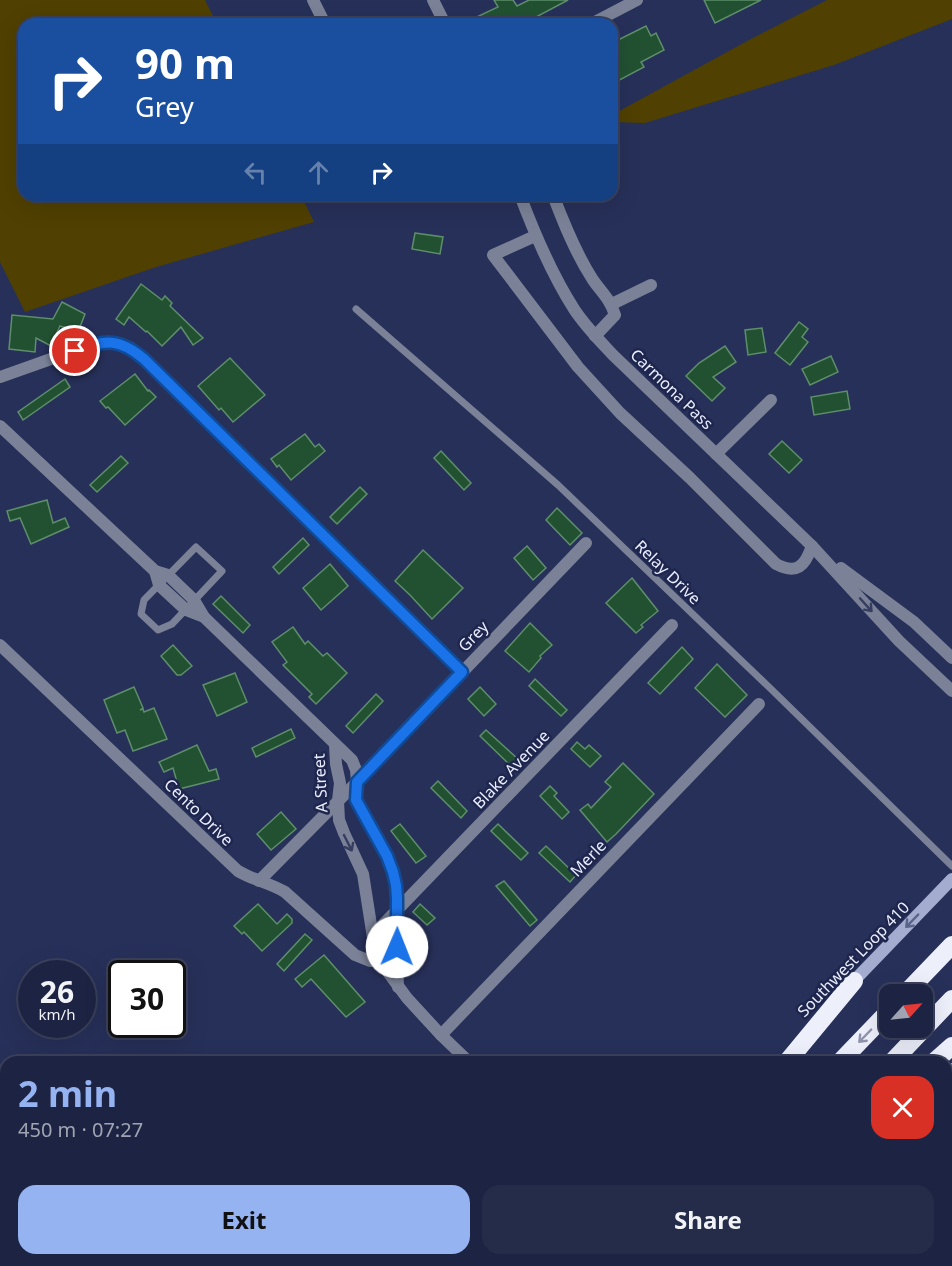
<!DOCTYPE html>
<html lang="en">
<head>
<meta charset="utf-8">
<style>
  body { margin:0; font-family:"Noto Sans",sans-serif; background:#252c4a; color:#f1f3f6; height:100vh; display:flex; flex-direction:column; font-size:22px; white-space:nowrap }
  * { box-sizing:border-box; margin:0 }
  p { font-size:20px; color:#a0a4b2 }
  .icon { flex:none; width:33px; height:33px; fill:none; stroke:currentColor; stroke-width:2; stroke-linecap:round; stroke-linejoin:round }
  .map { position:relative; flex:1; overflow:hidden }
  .sheet { position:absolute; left:0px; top:1056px; width:952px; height:210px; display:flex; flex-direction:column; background:#1d2443; border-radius:18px 18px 0 0; box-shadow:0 6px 24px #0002,0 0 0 2px #3b415c }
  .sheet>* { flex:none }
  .hud { position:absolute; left:18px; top:18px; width:600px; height:183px; border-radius:18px; box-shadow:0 6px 24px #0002,0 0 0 2px #3b415c; background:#1a4fa0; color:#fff; overflow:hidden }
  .needle { width:39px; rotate:63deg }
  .buttons { position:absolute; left:879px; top:984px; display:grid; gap:12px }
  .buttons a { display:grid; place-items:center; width:54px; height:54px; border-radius:12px; background:#1d2443; box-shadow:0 6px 24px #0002,0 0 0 2px #3b415c; font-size:30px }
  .speed { position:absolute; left:18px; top:960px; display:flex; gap:12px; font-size:30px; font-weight:700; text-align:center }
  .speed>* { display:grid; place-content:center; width:78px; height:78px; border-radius:50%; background:#1d2443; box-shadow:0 6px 24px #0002,0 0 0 2px #3b415c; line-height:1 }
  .speed small { font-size:15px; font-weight:400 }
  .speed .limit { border:3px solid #111; border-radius:9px; background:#fff; color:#111 }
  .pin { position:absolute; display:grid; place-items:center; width:51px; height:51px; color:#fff; margin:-26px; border:3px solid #fff; border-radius:50%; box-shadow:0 2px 6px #0007 }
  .me { position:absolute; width:66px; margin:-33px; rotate:1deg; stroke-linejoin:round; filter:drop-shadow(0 0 4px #0008) }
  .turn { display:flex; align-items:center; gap:21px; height:126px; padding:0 18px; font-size:27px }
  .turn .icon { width:78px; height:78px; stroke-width:2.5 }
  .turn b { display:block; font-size:42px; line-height:51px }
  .lanes { display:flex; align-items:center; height:57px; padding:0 18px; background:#0003; justify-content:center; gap:30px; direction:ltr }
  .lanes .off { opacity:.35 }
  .round { display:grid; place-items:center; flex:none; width:63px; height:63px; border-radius:18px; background:#252c4a }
  .overview { display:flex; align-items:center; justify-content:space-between; height:102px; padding:0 18px }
  h1 { font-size:36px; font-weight:700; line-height:45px; color:#95b2f1 }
  .button { display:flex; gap:12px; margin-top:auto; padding:12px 18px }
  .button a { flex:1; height:69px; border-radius:18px; background:#95b2f1; color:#111; font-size:24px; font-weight:700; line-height:69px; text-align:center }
  .button a+a { background:#252c4a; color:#f1f3f6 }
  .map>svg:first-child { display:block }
  .green { fill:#504001 }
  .building { fill:#225132; stroke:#5e8e6b; stroke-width:1.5 }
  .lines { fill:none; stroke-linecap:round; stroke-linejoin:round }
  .service { stroke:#7b8297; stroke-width:7 }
  .minor { stroke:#7b8297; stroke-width:12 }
  .secondary { stroke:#a4add0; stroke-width:12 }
  .motorway { stroke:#edf0fb; stroke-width:18 }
  .oneway { stroke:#353d60 }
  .oneway2 { stroke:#5a6388 }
  .oneway3 { stroke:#9095ad }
  .route-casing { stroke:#114b97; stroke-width:15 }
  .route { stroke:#1a73e8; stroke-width:10 }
  .labels { text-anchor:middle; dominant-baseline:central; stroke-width:5; stroke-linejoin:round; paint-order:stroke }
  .street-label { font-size:16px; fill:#e9edfe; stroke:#1e264e }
</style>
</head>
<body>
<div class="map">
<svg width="952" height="1266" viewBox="0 0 952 1266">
  <rect width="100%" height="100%" fill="#273059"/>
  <g class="green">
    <polygon points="0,0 205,0 217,24 24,24 24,195 301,195 314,222 156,267 25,312 0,262"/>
    <polygon points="827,0 952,0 952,19 834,65 645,123 612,122 612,115 749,40"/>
    <polygon points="952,1097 952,1266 790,1266 796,1260 946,1260 946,1103"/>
  </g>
  <g class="building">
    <polygon points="494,0 513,0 517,6 529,0 568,0 523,24 462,24 498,7"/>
    <polygon points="704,0 761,0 715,23"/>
    <polygon points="646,26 651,36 656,33 664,50 641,62 644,67 612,84 612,43"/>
    <polygon points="415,233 443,237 440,254 412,249"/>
    <polygon points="141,284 162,300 165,296 172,303 170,306 203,338 193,345 181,327 162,346 147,331 146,332 129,317 124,325 116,319"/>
    <polygon points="62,302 85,314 78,332 60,326 51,346 36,338 35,352 9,349 12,315 53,319"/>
    <polygon points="799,322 808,329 802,337 808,342 790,365 775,353"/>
    <polygon points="762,328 766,352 748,355 745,330"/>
    <polygon points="725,346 736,362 713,377 725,388 712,401 686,376 699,363"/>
    <polygon points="831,356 838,372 810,385 802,369"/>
    <polygon points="230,358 265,395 233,422 221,408 219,410 198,386"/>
    <polygon points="135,374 148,391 149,390 156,397 125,425 108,407 106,408 100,401"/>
    <polygon points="65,379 70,387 23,420 18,412"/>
    <polygon points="847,391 850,409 814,415 811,397"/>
    <polygon points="305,434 315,447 319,444 325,451 291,480 279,465 277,467 271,459"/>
    <polygon points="782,441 802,460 789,473 769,454"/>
    <polygon points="441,451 471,483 464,490 434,458"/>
    <polygon points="121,456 128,463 97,492 90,485"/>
    <polygon points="360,487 367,494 337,524 330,517"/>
    <polygon points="47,500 53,523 65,518 69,527 31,544 20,518 10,521 7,511"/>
    <polygon points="557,508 582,533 570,545 546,520"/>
    <polygon points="303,538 309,545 279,574 273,567"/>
    <polygon points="527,546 546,568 533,580 514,558"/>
    <polygon points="423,550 463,588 432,619 410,595 395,581"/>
    <polygon points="330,564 348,586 321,610 303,588"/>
    <polygon points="632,578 658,611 641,625 643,627 636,633 606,603"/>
    <polygon points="221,596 250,625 243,633 213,604"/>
    <polygon points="530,623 552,645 540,656 541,658 529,672 505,651"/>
    <polygon points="293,627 305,644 308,641 323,656 327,653 347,673 316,704 309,697 312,694 283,665 287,662 272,642"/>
    <polygon points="173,645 192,666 181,675 177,675 161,656"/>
    <polygon points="682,647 693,659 660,694 648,683"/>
    <polygon points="717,664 747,695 725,717 695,688"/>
    <polygon points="235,673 247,702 217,716 203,685"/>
    <polygon points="535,679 567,710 561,716 529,686"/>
    <polygon points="134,687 143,708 140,710 143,709 144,712 154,708 167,739 133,751 125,730 117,733 104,700"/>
    <polygon points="480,687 496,704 484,716 468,699"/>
    <polygon points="376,694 383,701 353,733 346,726"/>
    <polygon points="291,729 295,738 256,757 252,748"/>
    <polygon points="486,730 519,760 512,767 480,736"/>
    <polygon points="577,742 585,749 589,745 601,756 590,767 571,749"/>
    <polygon points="197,745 209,771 216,769 219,779 179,789 173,768 164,772 159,762"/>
    <polygon points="623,763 654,794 616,834 607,842 580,810 588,804 591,808 611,787 605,782"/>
    <polygon points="438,781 467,811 461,818 431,788"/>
    <polygon points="550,786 557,793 554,796 569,812 562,819 540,796"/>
    <polygon points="281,812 296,829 271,850 257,834"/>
    <polygon points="400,824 426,856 416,863 391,831"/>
    <polygon points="498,824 528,853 521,860 491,831"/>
    <polygon points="546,846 576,875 570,882 539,853"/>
    <polygon points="504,881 537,920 530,926 496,886"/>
    <polygon points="258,904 277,924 287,914 292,919 292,923 262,951 244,932 242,934 234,926"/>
    <polygon points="420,904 435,918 427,925 413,912"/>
    <polygon points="305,934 312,940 284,971 277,964"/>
    <polygon points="324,955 365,1002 346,1017 311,979 302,987 295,979"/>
  </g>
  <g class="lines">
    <g class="service">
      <polyline points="356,309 558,485 771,689 952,866"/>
      <polygon points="196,547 222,571 172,624 158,630 141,614 144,600"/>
    </g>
    <g class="minor">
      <polyline points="313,0 325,24"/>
      <polyline points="433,0 445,24"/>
      <polyline points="591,24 637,0"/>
      <path d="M 520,195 C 535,235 551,273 574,309 C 585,326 600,341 613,355 L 812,546 L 899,641 L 952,691"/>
      <path d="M 553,195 C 564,224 576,254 593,280 C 602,293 610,299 615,315 L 595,336"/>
      <path d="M 535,236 L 493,255 L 578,367 L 620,413 L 690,478 L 776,564 C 797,575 805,566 812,546"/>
      <polyline points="612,304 651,285"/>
      <polyline points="0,377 93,344 119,343 131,348 144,359 462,672"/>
      <polyline points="0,426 155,571 168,575 194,600 204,617 352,760 356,770 357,782 356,800 387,856 393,871 396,885 397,910 396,934 398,987"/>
      <polyline points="716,454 771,400"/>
      <polyline points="841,568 914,622 952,658"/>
      <polyline points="155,571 159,585 186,610 204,617"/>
      <path d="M 0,645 L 238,871 C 253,880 270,883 285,892 L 355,955 L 370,961 L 397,960"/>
      <polyline points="335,745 336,764 340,783 338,801 339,820 344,833 363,874 374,944 379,960 407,998 441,1035 469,1062"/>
      <polyline points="259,881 357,782 586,543"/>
      <polyline points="373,935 672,625"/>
      <polyline points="441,1035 759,704"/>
    </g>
    <g class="secondary">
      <polyline points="849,986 952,879"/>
      <polyline points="946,1075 952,1069"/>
      <polyline points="581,1266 586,1260"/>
      <polyline points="769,1266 774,1260"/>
    </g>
    <g class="motorway">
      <polyline points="905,994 952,945"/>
      <polyline points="787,1062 854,981"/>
      <polyline points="840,1062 890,1010"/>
      <polyline points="892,1062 952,999"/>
      <polyline points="934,1062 952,1046"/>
      <polyline points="617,1266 622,1260"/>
      <polyline points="643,1266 649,1260"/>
      <polyline points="698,1266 704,1260"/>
      <polyline points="726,1266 733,1260"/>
    </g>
  </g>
  <defs><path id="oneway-shaft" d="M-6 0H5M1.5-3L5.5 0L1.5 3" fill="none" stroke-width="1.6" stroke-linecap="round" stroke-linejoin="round" transform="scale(1.5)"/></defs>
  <g class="oneway">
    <use href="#oneway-shaft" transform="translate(866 605) rotate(48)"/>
    <use href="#oneway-shaft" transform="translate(348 843) rotate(63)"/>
  </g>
  <use class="oneway2" href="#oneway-shaft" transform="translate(912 921) rotate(134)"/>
  <use class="oneway3" href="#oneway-shaft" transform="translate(865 1036) rotate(134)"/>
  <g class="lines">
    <defs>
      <path id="route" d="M 75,351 C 105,340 118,337 144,359 L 462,672 L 357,782 L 356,800 L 387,856 L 393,872 L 396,885 L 397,898 L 397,947"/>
    </defs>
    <use href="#route" class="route-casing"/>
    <use href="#route" class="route"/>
  </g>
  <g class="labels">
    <g class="street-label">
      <text transform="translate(672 389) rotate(44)">Carmona Pass</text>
      <text transform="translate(668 572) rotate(44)">Relay Drive</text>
      <text transform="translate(473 636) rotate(-46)">Grey</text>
      <text transform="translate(511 769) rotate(-46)">Blake Avenue</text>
      <text transform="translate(320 783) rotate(-93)">A Street</text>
      <text transform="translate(199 812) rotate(44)">Cento Drive</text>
      <text transform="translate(588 858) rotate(-46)">Merle</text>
      <text transform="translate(853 959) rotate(-46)">Southwest Loop 410</text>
    </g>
  </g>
</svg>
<div class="buttons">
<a><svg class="needle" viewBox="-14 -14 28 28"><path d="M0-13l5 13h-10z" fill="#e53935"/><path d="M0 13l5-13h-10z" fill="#a0a4b2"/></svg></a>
</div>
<div class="speed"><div>26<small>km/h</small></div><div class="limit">30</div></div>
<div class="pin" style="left:75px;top:351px;background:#d93025"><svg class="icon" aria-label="arrive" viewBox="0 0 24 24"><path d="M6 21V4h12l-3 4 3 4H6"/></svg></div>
<svg class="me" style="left:397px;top:947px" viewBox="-20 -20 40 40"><circle r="19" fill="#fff"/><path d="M0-13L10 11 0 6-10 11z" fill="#1a73e8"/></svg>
<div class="hud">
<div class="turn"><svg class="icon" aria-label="right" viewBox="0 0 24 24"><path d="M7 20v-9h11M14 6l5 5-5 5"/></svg><div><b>90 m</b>Grey</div></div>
<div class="lanes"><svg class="icon off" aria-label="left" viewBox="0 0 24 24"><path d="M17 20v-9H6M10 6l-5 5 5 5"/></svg><svg class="icon off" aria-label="ahead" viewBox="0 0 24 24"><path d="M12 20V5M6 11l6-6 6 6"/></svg><svg class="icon" aria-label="right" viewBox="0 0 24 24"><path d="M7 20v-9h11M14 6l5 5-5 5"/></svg></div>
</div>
<section class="sheet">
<div class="overview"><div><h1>2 min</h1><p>450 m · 07:27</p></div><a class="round" style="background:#d93025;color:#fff"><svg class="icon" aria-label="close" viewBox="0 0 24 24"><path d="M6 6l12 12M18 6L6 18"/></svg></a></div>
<div class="button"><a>Exit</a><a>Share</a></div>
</section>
</div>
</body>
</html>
